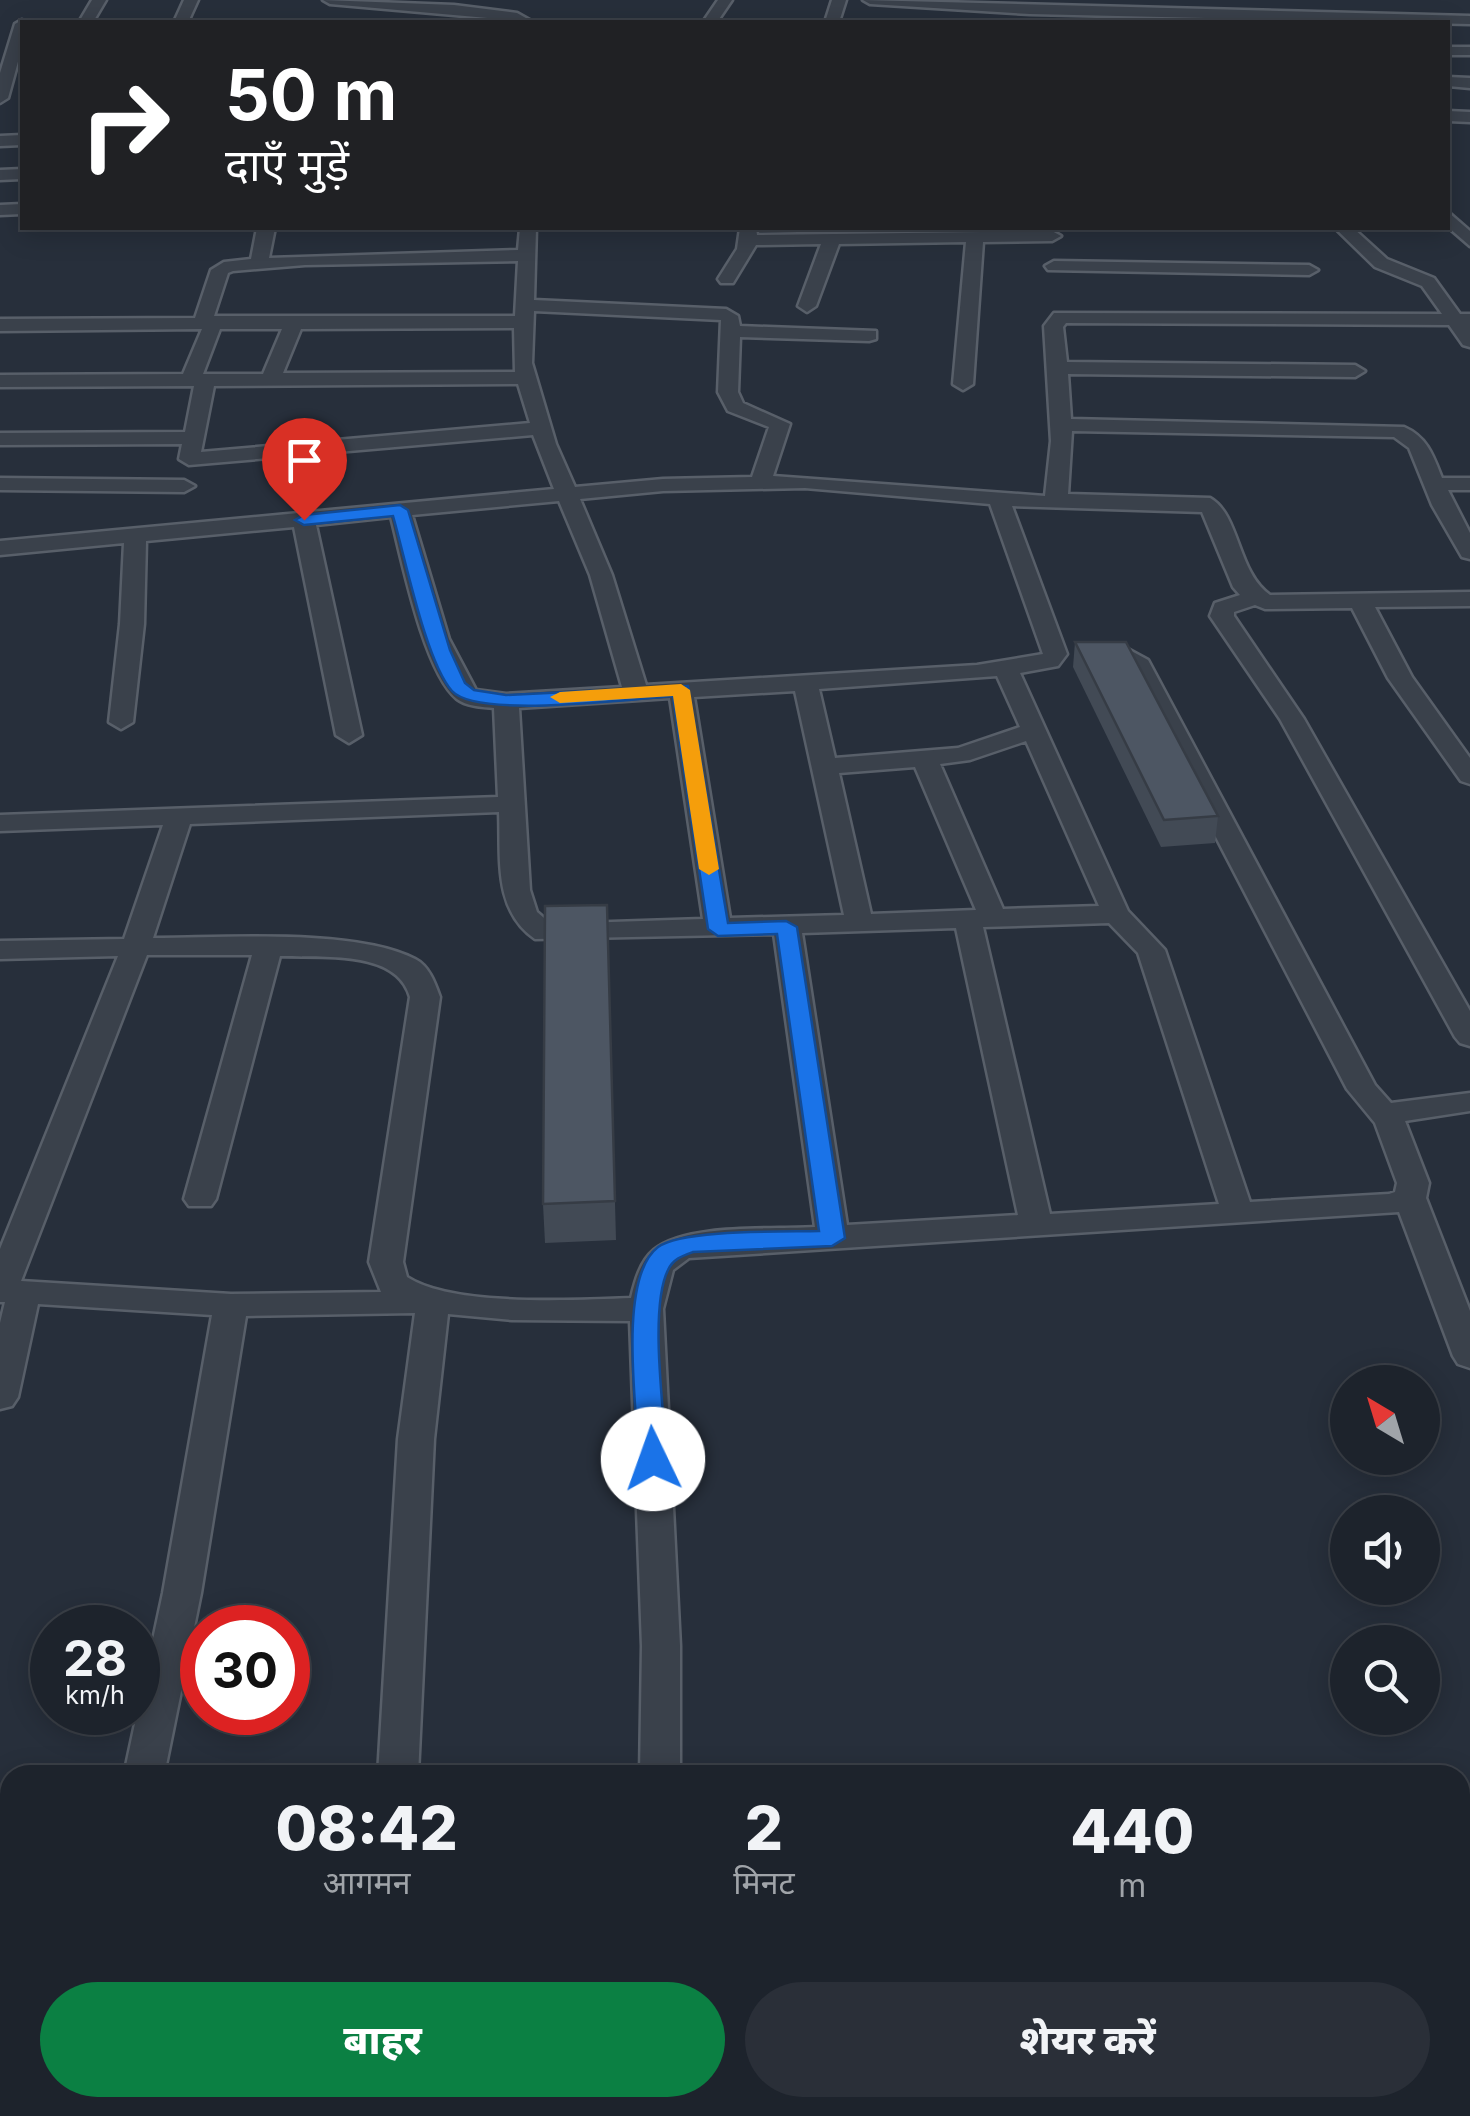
<!DOCTYPE html>
<html lang="hi">
<head>
<meta charset="utf-8">
<style>
  body { margin:0; font-family:Inter,"Noto Sans Devanagari",sans-serif; background:#2a2f38; color:#f1f3f6; height:100vh; display:flex; flex-direction:column; font-size:38px; white-space:nowrap }
  * { box-sizing:border-box; margin:0 }
  p { font-size:32px; color:#a0a4a9 }
  .icon { flex:none; width:55px; height:55px; fill:none; stroke:currentColor; stroke-width:2; stroke-linecap:round; stroke-linejoin:round }
  .map { position:relative; flex:1; overflow:hidden }
  .drawer { position:absolute; left:0px; top:1765px; width:1470px; height:352px; display:flex; flex-direction:column; background:#1d232c; border-radius:30px 30px 0 0; box-shadow:0 5px 25px #0003,0 0 0 2px #3b4048 }
  .drawer>* { flex:none }
  .guide { position:absolute; left:20px; top:20px; width:1430px; height:210px; border-radius:0px; box-shadow:0 5px 25px #0003,0 0 0 2px #3b4048; background:#202124; color:#fff; overflow:hidden }
  .needle { width:65px; rotate:322deg }
  .buttons { position:absolute; left:1330px; top:1365px; display:grid; gap:20px }
  .buttons a { display:grid; place-items:center; width:110px; height:110px; border-radius:50%; background:#1d232c; box-shadow:0 5px 25px #0003,0 0 0 2px #3b4048; font-size:50px }
  .speed { position:absolute; left:30px; top:1605px; display:flex; gap:20px; font-size:50px; font-weight:700; text-align:center }
  .speed>* { display:grid; place-content:center; width:130px; height:130px; border-radius:50%; background:#1d232c; box-shadow:0 5px 25px #0003,0 0 0 2px #3b4048; line-height:1 }
  .speed small { font-size:25px; font-weight:400 }
  .speed .limit { border:15px solid #d22; background:#fff; color:#111 }
  .pin { position:absolute; display:grid; place-items:center; width:85px; height:85px; color:#fff; margin:-102px -42px; border-radius:50% 50% 50% 0; rotate:-45deg; box-shadow:0 0 10px #0007 }
  .pin .icon { rotate:45deg }
  .me { position:absolute; width:110px; margin:-55px; rotate:357deg; stroke-linejoin:round; filter:drop-shadow(0 0 8px #0008) }
  .turn { display:flex; align-items:center; gap:35px; height:210px; padding:0 40px; font-size:45px }
  .turn .icon { width:130px; height:130px; stroke-width:2.5 }
  .turn b { display:block; font-size:70px; line-height:85px }
  .eta { display:flex; justify-content:space-evenly; align-items:center; height:170px; text-align:center }
  .eta b { font-size:60px; font-weight:800; line-height:70px }
  .button { display:flex; gap:20px; margin-top:auto; padding:20px 40px }
  .button a { flex:1; height:115px; border-radius:60px; background:#0b8043; color:#fff; font-size:40px; font-weight:800; line-height:115px; text-align:center }
  .button a+a { background:#2a2f38; color:#f1f3f6 }
  .map>svg:first-child { display:block }
  .lines { fill:none; stroke-linecap:round; stroke-linejoin:round }
  .minor-casing { stroke:#585f69; stroke-width:5 }
  .minor { fill:#3a414b; fill-rule:evenodd }
  .wall { fill:#424a55 }
  .building { fill:#4d5663; stroke:#363c45; stroke-width:2.5 }
  .route { fill:#1a73e8; stroke:#114b97; stroke-width:2.5 }
  .slow { fill:#f59e0b }
</style>
</head>
<body>
<div class="map">
<svg width="1470" height="2116" viewBox="0 0 1470 2116">
  <rect width="100%" height="100%" fill="#272f3b"/>
  <g class="lines">
    <defs>
      <g id="minor">
        <polygon points="92,0 106,0 93,22 79,22"/>
        <polygon points="184,0 198,0 188,22 174,22"/>
        <polygon points="323,0 454,5 517,13 533,22 330,4"/>
        <polygon points="718,0 732,0 717,22 703,22"/>
        <polygon points="832,0 846,0 839,22 825,22"/>
        <polygon points="863,0 1470,16 1470,24 1030,14 870,4"/>
        <polygon points="22,20 28,22 22,22 22,47 8,98 0,103 0,73 15,24"/>
        <rect x="1448" y="47" width="22" height="8"/>
        <polygon points="1448,77 1470,78 1470,88 1448,86"/>
        <polygon points="1448,111 1470,112 1470,122 1448,121"/>
        <polygon points="22,135 22,145 0,146 0,136"/>
        <polygon points="22,169 22,179 0,180 0,170"/>
        <polygon points="22,204 22,214 0,215 0,205"/>
        <polygon points="1448,212 1470,231 1470,246 1448,227"/>
        <path d="M 257,228 L 275,228 L 269,258 L 518,250 L 520,228 L 536,228 L 534,300 L 726,309 L 738,316 L 740,326 L 876,331 L 876,339 L 869,341 L 740,337 L 738,392 L 743,403 L 790,424 L 773,476 L 1045,496 L 1051,441 L 1044,326 L 1054,313 L 1442,314 L 1422,286 L 1375,267 L 1335,228 L 1353,228 L 1387,259 L 1434,278 L 1460,314 L 1470,314 L 1470,347 L 1463,345 L 1449,325 L 1066,323 L 1063,327 L 1067,362 L 1355,365 L 1365,371 L 1355,377 L 1068,374 L 1071,419 L 1404,427 C 1427,437 1433,455 1442,478 L 1470,478 L 1470,490 L 1448,490 L 1470,533 L 1470,559 L 1462,557 L 1432,505 L 1409,448 L 1394,437 L 1072,431 L 1068,494 L 1210,498 C 1240,515 1237,572 1270,595 L 1470,592 L 1470,606 L 1375,607 L 1412,677 L 1470,758 L 1470,784 L 1461,781 L 1388,678 L 1352,608 L 1265,609 L 1255,605 L 1234,612 L 1234,616 L 1304,719 L 1470,1011 L 1470,1046 L 1460,1043 L 1455,1037 L 1280,719 L 1210,616 L 1215,603 L 1240,595 L 1233,587 L 1202,512 L 1012,506 L 1067,654 L 1058,666 L 1020,673 L 1128,911 L 1165,950 L 1250,1202 L 1389,1194 L 1395,1192 L 1397,1183 L 1375,1123 L 1347,1089 L 1126,664 L 1091,659 L 1087,654 L 1091,649 L 1124,647 L 1148,660 L 1375,1085 L 1391,1103 L 1470,1093 L 1470,1111 L 1405,1121 L 1429,1183 L 1426,1198 L 1470,1311 L 1470,1368 L 1458,1364 L 1453,1356 L 1399,1212 L 689,1258 L 673,1270 L 663,1309 L 680,1646 L 680,1775 L 640,1775 L 642,1646 L 630,1321 L 512,1320 L 448,1314 L 434,1439 L 418,1775 L 378,1775 L 398,1439 L 415,1313 L 246,1316 L 201,1593 L 164,1775 L 124,1775 L 163,1593 L 212,1315 L 38,1304 L 18,1397 L 12,1406 L 0,1409 L 0,1323 L 5,1302 L 0,1302 L 0,1249 L 118,956 L 0,959 L 0,941 L 124,939 L 163,825 L 0,831 L 0,815 L 498,797 L 494,708 C 482,707 466,706 457,699 C 424,672 402,560 391,517 L 316,525 L 362,735 L 349,743 L 336,735 L 294,527 L 146,541 L 144,624 L 133,722 L 121,729 L 109,722 L 120,624 L 124,543 L 0,555 L 0,541 L 554,489 L 533,435 L 189,465 L 179,459 L 182,444 L 0,445 L 0,433 L 185,432 L 194,386 L 0,387 L 0,375 L 183,374 L 202,329 L 0,331 L 0,319 L 195,318 L 211,270 L 224,262 L 251,259 ZM 518,261 L 515,316 L 214,316 L 228,273 L 233,271 L 305,265 ZM 534,311 L 721,320 L 718,392 L 728,411 L 769,427 L 752,477 L 663,479 L 575,487 L 556,444 L 532,363 ZM 514,328 L 515,372 L 283,373 L 301,329 ZM 220,329 L 282,329 L 263,374 L 203,374 ZM 518,384 L 530,423 L 201,452 L 214,386 ZM 805,488 L 990,504 L 1043,654 L 977,665 L 646,685 L 612,575 L 580,499 L 663,491 ZM 559,501 L 590,575 L 622,687 L 506,694 L 476,690 L 449,639 L 412,515 ZM 997,676 L 1020,727 L 958,748 L 835,758 L 819,689 ZM 795,691 L 844,915 L 730,918 L 694,697 ZM 670,698 L 703,919 L 551,924 L 537,912 L 530,890 L 519,708 ZM 1026,741 L 1099,906 L 1003,909 L 940,764 L 970,760 ZM 915,767 L 976,910 L 871,914 L 839,773 ZM 499,812 C 501,858 493,910 535,939 L 774,934 L 815,1227 C 773,1230 687,1223 654,1250 C 640,1262 635,1281 631,1298 C 575,1300 453,1307 407,1277 L 403,1262 L 440,997 C 435,983 429,966 415,959 C 355,928 221,938 153,938 L 190,824 ZM 1109,923 L 1138,953 L 1219,1204 L 1050,1214 L 983,927 ZM 956,928 L 1018,1215 L 847,1225 L 802,933 ZM 147,955 L 252,955 L 184,1199 L 189,1206 L 211,1206 L 216,1199 L 280,956 C 321,958 397,949 410,997 L 369,1262 L 381,1292 L 231,1294 L 21,1281 Z"/>
        <polygon points="740,228 756,228 757,235 1052,231 1061,236 1052,241 983,242 973,384 963,390 953,384 966,242 839,244 816,306 807,312 798,306 821,244 756,245 733,283 721,283 718,279 737,249"/>
        <polygon points="1054,261 1309,265 1318,270 1309,275 1048,270 1045,266"/>
        <polygon points="0,478 184,480 195,486 184,492 0,490"/>
        <polygon points="10,1871 10,1907 0,1908 0,1872"/>
        <polygon points="1470,2060 1470,2100 1460,2101 1460,2061"/>
        <polygon points="111,2108 157,2108 155,2116 109,2116"/>
        <polygon points="355,2108 401,2108 400,2116 354,2116"/>
        <rect x="632" y="2108" width="46" height="8"/>
        <polygon points="736,2108 968,2108 964,2116 732,2116"/>
        <polygon points="1124,2108 1170,2108 1171,2116 1125,2116"/>
      </g>
    </defs>
    <use href="#minor" class="minor-casing"/>
    <use href="#minor" class="minor"/>
  </g>
  <g class="wall">
    <polygon points="1075,642 1218,816 1215,843 1161,847 1073,667"/>
    <polygon points="607,905 616,1240 545,1243 543,1204"/>
  </g>
  <g class="building">
    <polygon points="1075,642 1126,642 1218,816 1164,820"/>
    <polygon points="607,905 615,1201 543,1204 545,906"/>
  </g>
  <path class="route" d="M 400,505 L 408,510 L 450,650 L 465,683 L 474,690 L 506,695 L 688,686 L 728,923 L 786,921 L 797,927 L 845,1238 L 832,1246 L 693,1252 C 682,1256 673,1259 668,1270 C 649,1308 664,1414 667,1459 L 663,1466 L 643,1466 L 639,1459 C 637,1412 617,1278 658,1247 C 682,1229 785,1232 819,1231 L 777,934 L 718,936 L 708,929 L 673,696 C 631,699 478,719 452,691 C 426,662 405,557 393,516 L 304,525 L 295,520 L 304,515 Z"/>
  <polygon class="slow" points="681,684 690,690 719,869 709,875 699,869 673,696 560,703 550,697 560,692"/>
</svg>
<div class="buttons">
<a><svg class="needle" viewBox="-14 -14 28 28"><path d="M0-13l5 13h-10z" fill="#e53935"/><path d="M0 13l5-13h-10z" fill="#a0a4a9"/></svg></a>
<a><svg class="icon" aria-label="sound" viewBox="0 0 24 24"><path d="M4 9h4l5-4v14l-5-4H4zM17 9q2 3 0 6"/></svg></a>
<a><svg class="icon" aria-label="search" viewBox="0 0 24 24"><circle cx="10" cy="10" r="6"/><path d="M15 15l6 6"/></svg></a>
</div>
<div class="speed"><div>28<small>km/h</small></div><div class="limit">30</div></div>
<div class="pin" style="left:304px;top:520px;background:#d93025"><svg class="icon" aria-label="arrive" viewBox="0 0 24 24"><path d="M6 21V4h12l-3 4 3 4H6"/></svg></div>
<svg class="me" style="left:653px;top:1459px" viewBox="-20 -20 40 40"><circle r="19" fill="#fff"/><path d="M0-13L10 11 0 6-10 11z" fill="#1a73e8"/></svg>
<div class="guide">
<div class="turn"><svg class="icon" aria-label="right" viewBox="0 0 24 24"><path d="M7 20v-9h11M14 6l5 5-5 5"/></svg><div><b>50 m</b>दाएँ मुड़ें</div></div>
</div>
<section class="drawer">
<div class="eta">
<div><b>08:42</b><p>आगमन</p></div>
<div><b>2</b><p>मिनट</p></div>
<div><b>440</b><p>m</p></div>
</div>
<div class="button"><a>बाहर</a><a>शेयर करें</a></div>
</section>
</div>
</body>
</html>
